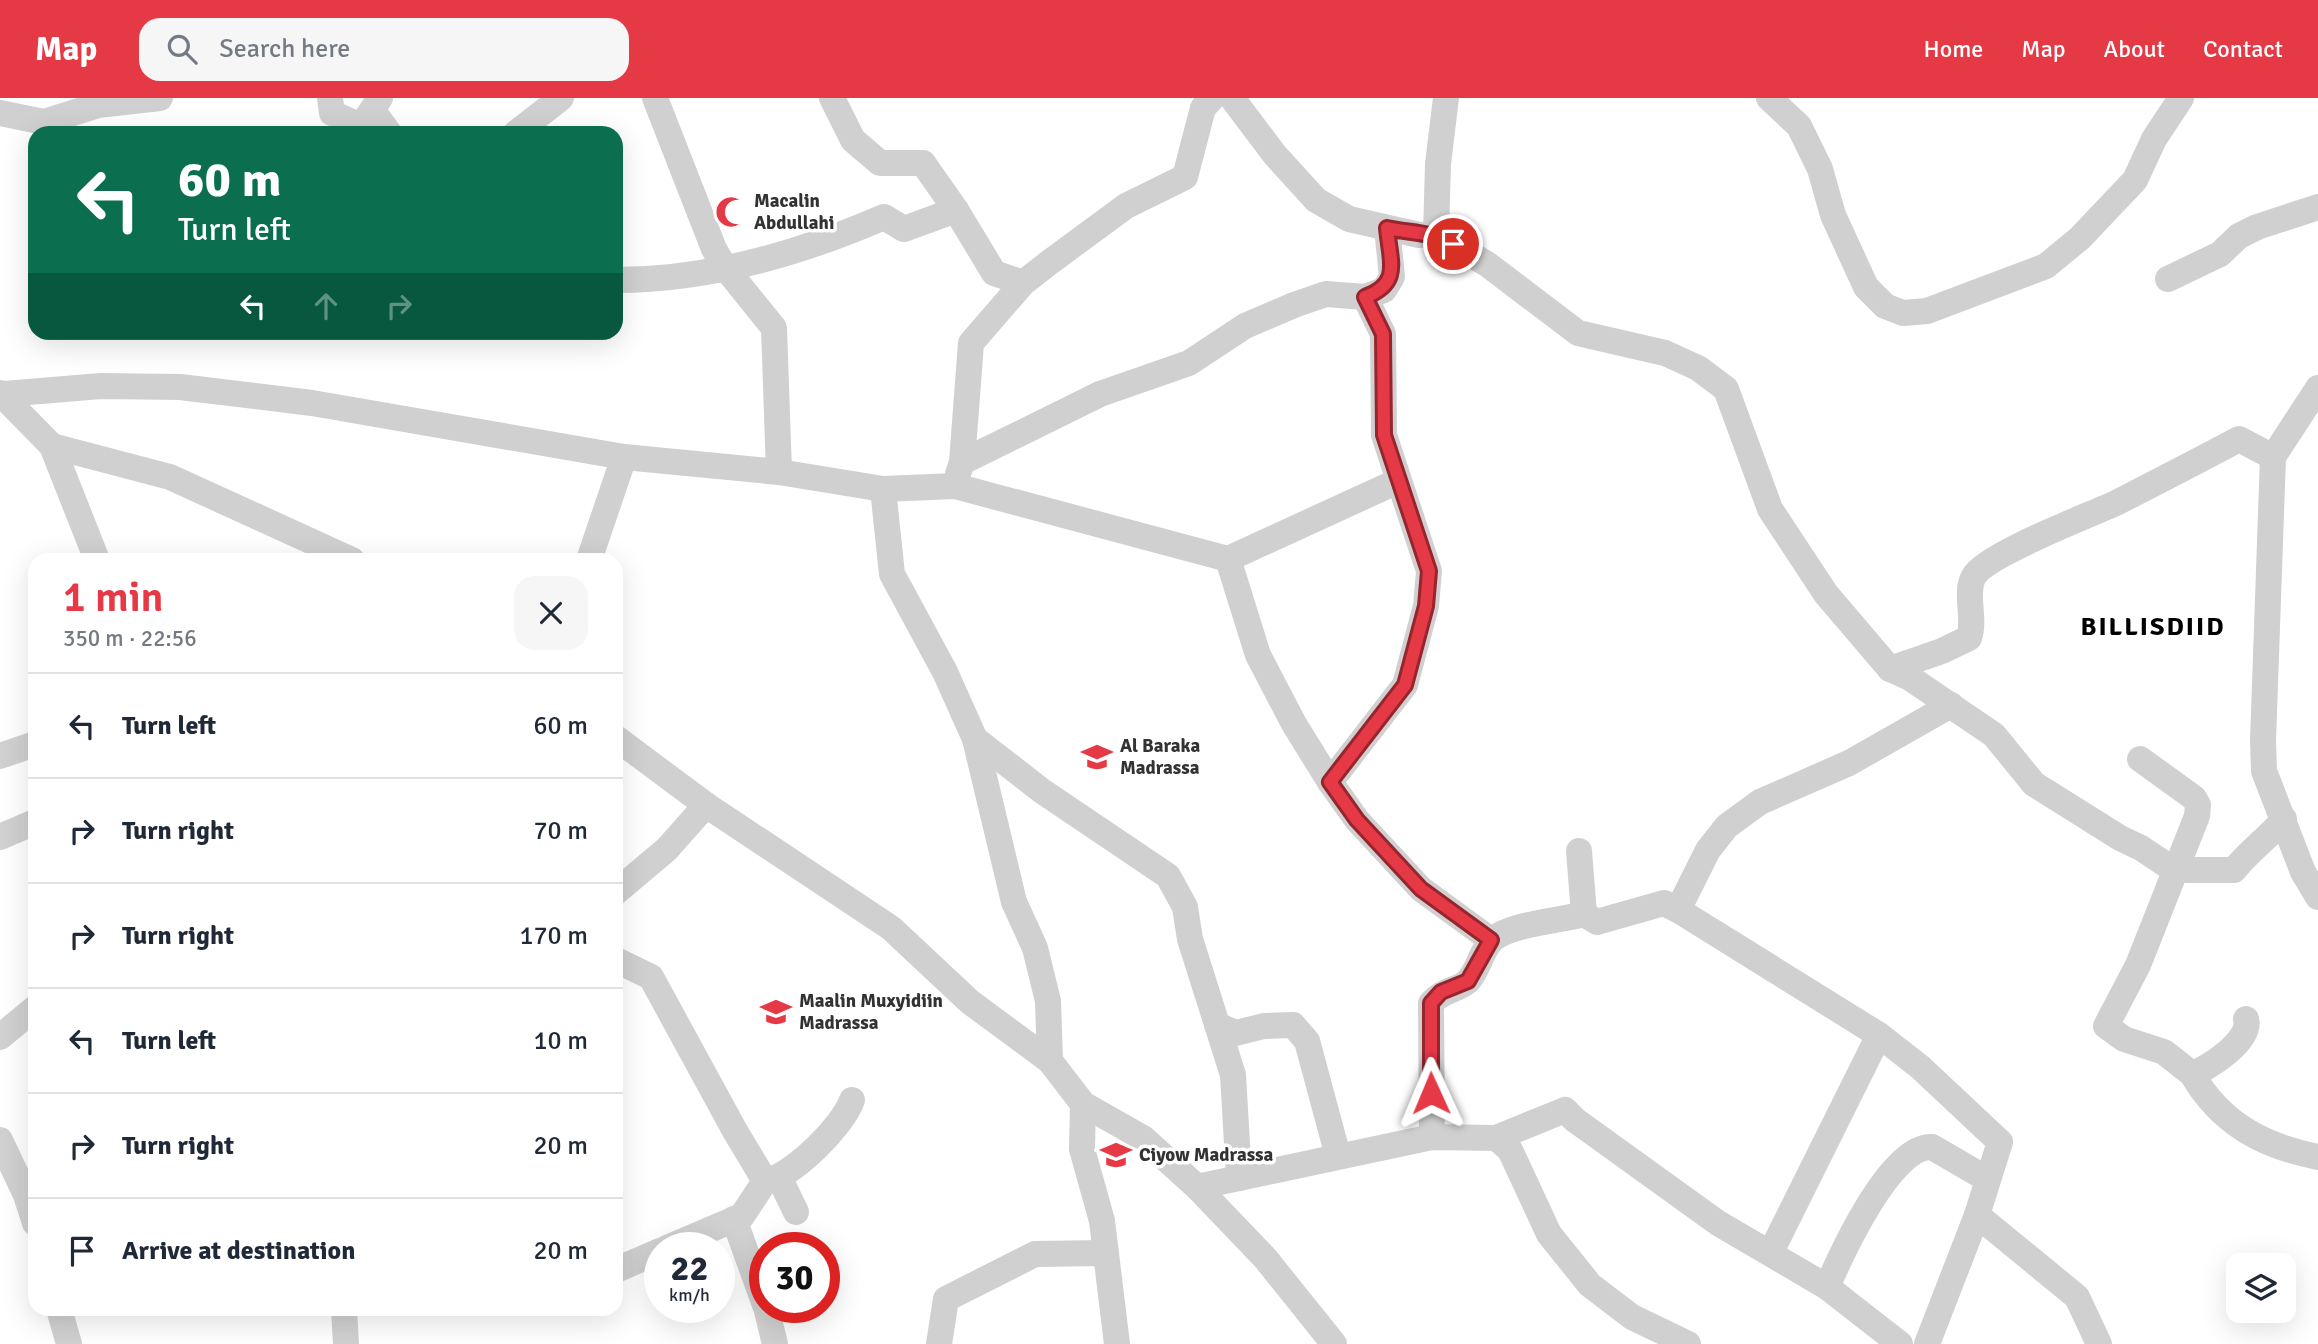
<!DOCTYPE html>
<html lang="en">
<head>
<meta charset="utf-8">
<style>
  body { margin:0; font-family:Signika,sans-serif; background:#f6f6f7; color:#1f2937; height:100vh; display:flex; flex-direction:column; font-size:26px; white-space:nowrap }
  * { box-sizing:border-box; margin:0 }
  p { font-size:23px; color:#747a83 }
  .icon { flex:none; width:38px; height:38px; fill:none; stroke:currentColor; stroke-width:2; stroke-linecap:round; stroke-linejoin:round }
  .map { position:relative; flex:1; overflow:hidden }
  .drawer { position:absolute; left:28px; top:455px; width:595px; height:763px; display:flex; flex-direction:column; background:#fff; border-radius:21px; box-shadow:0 7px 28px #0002 }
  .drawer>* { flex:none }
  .banner { position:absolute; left:28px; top:28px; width:595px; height:214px; border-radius:21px; box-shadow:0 7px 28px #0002; background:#0b6e4f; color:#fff; overflow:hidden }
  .buttons { position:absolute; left:2226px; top:1155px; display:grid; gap:14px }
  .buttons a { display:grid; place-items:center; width:70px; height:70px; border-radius:14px; background:#fff; box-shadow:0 7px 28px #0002; font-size:35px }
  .speed { position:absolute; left:644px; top:1134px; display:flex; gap:14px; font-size:35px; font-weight:700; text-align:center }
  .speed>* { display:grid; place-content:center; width:91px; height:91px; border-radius:50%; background:#fff; box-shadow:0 7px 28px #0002; line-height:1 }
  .speed small { font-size:18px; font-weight:400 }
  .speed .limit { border:10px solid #d22; background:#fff; color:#111 }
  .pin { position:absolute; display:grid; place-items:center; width:60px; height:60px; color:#fff; margin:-30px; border:4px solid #fff; border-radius:50%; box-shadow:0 2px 7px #0007 }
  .me { position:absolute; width:77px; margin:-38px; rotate:359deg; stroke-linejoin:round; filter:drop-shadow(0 0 5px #0008) }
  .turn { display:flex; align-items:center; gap:24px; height:147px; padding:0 35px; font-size:32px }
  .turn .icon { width:91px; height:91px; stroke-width:2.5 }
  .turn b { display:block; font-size:49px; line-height:60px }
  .lanes { display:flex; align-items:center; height:66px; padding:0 35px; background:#0003; justify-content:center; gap:35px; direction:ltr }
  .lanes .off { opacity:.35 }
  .round { display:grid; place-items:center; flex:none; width:74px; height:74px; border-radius:21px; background:#f6f6f7 }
  .head { display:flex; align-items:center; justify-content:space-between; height:119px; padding:0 35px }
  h1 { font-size:42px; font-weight:600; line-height:52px; color:#e63946 }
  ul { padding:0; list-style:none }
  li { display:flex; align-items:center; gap:21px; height:105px; padding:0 35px; border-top:2px solid #e0e1e3 }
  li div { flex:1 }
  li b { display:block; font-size:26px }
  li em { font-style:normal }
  header { display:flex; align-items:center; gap:42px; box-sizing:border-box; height:98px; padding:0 35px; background:#e63946; color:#fff }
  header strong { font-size:33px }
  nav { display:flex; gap:38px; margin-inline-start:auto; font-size:24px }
  .search { width:490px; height:63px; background:#f6f6f7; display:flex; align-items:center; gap:18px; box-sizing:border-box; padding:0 24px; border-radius:21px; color:#747a83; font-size:26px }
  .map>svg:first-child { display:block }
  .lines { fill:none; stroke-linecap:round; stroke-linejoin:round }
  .minor { stroke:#d0d0d0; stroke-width:26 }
  .route-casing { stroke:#96252e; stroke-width:18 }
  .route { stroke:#e63946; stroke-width:12 }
  .labels { text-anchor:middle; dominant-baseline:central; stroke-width:7; stroke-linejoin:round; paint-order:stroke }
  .poi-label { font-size:19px; font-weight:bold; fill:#333; stroke:#fff; text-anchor:start }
  .district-label { font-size:26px; font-weight:bold; letter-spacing:2px; fill:#000; stroke:#fff }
</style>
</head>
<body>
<header>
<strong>Map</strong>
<div class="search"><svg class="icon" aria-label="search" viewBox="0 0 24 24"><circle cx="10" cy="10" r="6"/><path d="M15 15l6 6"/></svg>Search here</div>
<nav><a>Home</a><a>Map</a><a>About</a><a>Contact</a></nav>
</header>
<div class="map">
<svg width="2318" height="1246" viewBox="0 0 2318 1246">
  <rect width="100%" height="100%" fill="#fff"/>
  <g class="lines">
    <g class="minor">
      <polyline points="330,0 332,15 361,28 380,0"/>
      <polyline points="655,0 714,151 724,168 774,230 779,374"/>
      <polyline points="832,0 853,42 880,65 923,65 956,112 994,175 1023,185"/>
      <path d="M 1232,0 L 1275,57 L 1316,102 L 1349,121 L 1419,137 L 1436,136 L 1487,166 L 1578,235 L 1665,255 L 1698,270 L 1726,291 L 1770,411 L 1826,496 L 1890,571 L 1910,580 L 1994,637 L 2034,686 L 2120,740 L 2141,750 L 2174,772 L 2234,772 C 2249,753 2268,740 2284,721"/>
      <polyline points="1769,0 1799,28 1820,71 1833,117 1866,189 1885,208 1903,215 1927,213 2046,168 2080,140 2135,82 2154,41 2181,0"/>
      <polyline points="373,13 389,35"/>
      <polyline points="0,15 44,24 98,7 160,0"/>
      <polyline points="516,35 561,0"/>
      <polyline points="1436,136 1438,66 1446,0"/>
      <polyline points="2168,181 2220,156 2239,138 2257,129 2318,109"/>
      <path d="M 616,182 C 707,182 801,155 884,119 L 904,131 L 956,112"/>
      <polyline points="2318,290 2273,359 2263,643 2264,673 2303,774 2318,799"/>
      <polyline points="0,295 52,348 97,462"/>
      <polyline points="4,296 101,288 180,289 312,305 624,359 779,374 883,391 955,388 1228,461 1398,383"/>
      <polyline points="52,348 170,379 352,462"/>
      <polyline points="962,364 1100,296 1189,265 1245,228 1294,207 1326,196 1365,199 1384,192 1392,179 1387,130"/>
      <polyline points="958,376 962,364 971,245 1023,185 1050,164 1126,108 1185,79 1203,10 1212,0"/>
      <polyline points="883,391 892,476 945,574 975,641 1014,804 1035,850 1048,903 1050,963"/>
      <polyline points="1228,461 1258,557 1294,626 1330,684 1357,722 1421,791 1491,842"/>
      <polyline points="589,462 624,359"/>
      <path d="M 1890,571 L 1942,553 L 1969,540 C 1976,520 1964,495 1974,478 C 1987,456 2088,418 2116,405 C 2157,384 2198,363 2239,341 L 2273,359"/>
      <polyline points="616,640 706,707 891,830 970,904 1050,963 1083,1006 1143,1040 1197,1089 1265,1160 1334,1246"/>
      <polyline points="975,641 1042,693 1168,778 1185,809 1190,841 1233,977 1239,1080"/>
      <polyline points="0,658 35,646"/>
      <path d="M 2140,661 L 2194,700 L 2198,707 L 2197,718 L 2138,867 L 2106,928 L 2124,941 L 2164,954 L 2192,976 C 2209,970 2252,942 2246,921"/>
      <polyline points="1330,684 1405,587 1426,508 1429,473 1384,337 1383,236 1365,199"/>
      <polyline points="0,739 35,724"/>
      <polyline points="1579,753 1584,816"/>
      <polyline points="616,794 667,751 706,707"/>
      <polyline points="1678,812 1708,752 1727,728 1760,704 1849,665 1951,607"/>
      <polyline points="1584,816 1597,824 1664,805 1678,812 1879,937 1920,969 2000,1044 1977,1117 1927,1246"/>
      <polyline points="616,862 651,879 735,1033 765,1083"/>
      <polyline points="1217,927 1236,935 1264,928 1293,927 1307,943 1338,1058"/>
      <polyline points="0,939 35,910"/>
      <path d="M 2192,976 C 2221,1026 2263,1048 2318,1059"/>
      <polyline points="1083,1006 1082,1051 1102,1123 1117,1246"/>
      <path d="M 1432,1039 L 1431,905 C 1444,891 1457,893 1468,883 C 1478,872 1481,855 1490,844 C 1506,826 1560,823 1584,816"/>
      <polyline points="1496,1040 1510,1052 1549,1136 1590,1187 1632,1219 1688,1246"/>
      <polyline points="0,1042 26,1097 35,1125"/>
      <polyline points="780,1081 796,1114"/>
      <polyline points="1197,1089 1432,1039 1496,1040 1565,1012 1575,1022 1718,1125 1827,1189 1900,1246"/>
      <polyline points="1977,1117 2077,1199 2099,1246"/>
      <polyline points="734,1121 765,1207"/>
      <path d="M 667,1150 L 742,1118 L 765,1083 C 792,1079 843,1028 852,1002"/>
      <polyline points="1771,1154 1879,937"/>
      <polyline points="616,1172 660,1153"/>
      <path d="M 1827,1189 C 1841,1157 1891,1046 1932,1049 L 1987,1081"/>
      <polyline points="766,1209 775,1246"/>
      <polyline points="59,1211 69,1246"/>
      <polyline points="344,1211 346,1246"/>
      <polyline points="939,1246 946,1201 1035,1156 1105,1155"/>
    </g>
  </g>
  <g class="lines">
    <defs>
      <path id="route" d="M 1431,995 L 1431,905 L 1441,894 L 1468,883 L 1491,842 L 1421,791 L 1357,722 L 1330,684 L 1405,587 L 1426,508 L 1429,473 L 1384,337 L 1383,236 L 1365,199 C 1402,185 1390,164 1387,130 C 1410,135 1433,134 1453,146"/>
    </defs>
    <use href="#route" class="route-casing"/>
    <use href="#route" class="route"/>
  </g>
  <defs>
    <symbol id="mosque-bare" viewBox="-9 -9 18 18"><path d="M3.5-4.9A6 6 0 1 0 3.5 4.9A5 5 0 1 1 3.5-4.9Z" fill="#e63946" stroke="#fff" stroke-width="2.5" paint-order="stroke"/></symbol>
    <symbol id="school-bare" viewBox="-9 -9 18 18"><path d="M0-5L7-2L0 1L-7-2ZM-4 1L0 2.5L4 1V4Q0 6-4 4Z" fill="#e63946" stroke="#fff" stroke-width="2.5" paint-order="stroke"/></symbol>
  </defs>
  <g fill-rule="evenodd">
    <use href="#mosque-bare" x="709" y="92" width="44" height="44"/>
    <use href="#school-bare" x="1075" y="637" width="44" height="44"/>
    <use href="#school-bare" x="754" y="892" width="44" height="44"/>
    <use href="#school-bare" x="1094" y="1035" width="44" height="44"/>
  </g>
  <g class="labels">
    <g class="poi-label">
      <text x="754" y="103">Macalin<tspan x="754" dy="22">Abdullahi</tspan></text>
      <text x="1120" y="648">Al Baraka<tspan x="1120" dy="22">Madrassa</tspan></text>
      <text x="799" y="903">Maalin Muxyidiin<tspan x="799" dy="22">Madrassa</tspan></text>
      <text x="1139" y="1057">Ciyow Madrassa</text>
    </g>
    <g class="district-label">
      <text x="2153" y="529">BILLISDIID</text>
    </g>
  </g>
</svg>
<div class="buttons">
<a><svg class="icon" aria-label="layers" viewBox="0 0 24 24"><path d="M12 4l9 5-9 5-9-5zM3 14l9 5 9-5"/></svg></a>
</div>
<div class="speed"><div>22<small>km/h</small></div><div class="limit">30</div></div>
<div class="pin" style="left:1453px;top:146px;background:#d93025"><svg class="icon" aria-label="arrive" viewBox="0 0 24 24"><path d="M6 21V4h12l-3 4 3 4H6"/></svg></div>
<svg class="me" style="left:1431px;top:995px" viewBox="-20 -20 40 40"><path d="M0-17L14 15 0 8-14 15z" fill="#e63946" stroke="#fff" stroke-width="4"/></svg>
<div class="banner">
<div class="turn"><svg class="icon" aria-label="left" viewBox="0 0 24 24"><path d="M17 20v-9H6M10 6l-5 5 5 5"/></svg><div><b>60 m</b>Turn left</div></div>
<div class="lanes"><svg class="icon" aria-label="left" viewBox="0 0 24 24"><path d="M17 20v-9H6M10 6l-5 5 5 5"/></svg><svg class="icon off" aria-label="ahead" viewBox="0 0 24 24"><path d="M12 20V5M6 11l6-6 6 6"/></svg><svg class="icon off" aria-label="right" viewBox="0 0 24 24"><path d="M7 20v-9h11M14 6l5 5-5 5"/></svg></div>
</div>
<section class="drawer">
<div class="head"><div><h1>1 min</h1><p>350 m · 22:56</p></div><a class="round"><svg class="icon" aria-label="close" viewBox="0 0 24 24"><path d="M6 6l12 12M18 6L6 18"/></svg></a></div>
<ul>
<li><svg class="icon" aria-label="left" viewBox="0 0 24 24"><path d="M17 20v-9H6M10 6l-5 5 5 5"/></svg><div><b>Turn left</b></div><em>60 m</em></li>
<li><svg class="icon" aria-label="right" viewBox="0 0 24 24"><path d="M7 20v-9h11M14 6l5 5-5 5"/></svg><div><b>Turn right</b></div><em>70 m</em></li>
<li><svg class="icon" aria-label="right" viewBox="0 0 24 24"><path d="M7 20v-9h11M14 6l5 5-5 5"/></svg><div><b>Turn right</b></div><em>170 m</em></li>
<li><svg class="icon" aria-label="left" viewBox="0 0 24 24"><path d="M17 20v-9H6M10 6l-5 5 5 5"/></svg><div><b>Turn left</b></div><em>10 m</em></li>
<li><svg class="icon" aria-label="right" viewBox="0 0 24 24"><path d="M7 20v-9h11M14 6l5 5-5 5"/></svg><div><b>Turn right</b></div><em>20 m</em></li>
<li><svg class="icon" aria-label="arrive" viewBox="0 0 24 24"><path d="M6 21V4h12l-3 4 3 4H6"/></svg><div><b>Arrive at destination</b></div><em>20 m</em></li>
</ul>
</section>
</div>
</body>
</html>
